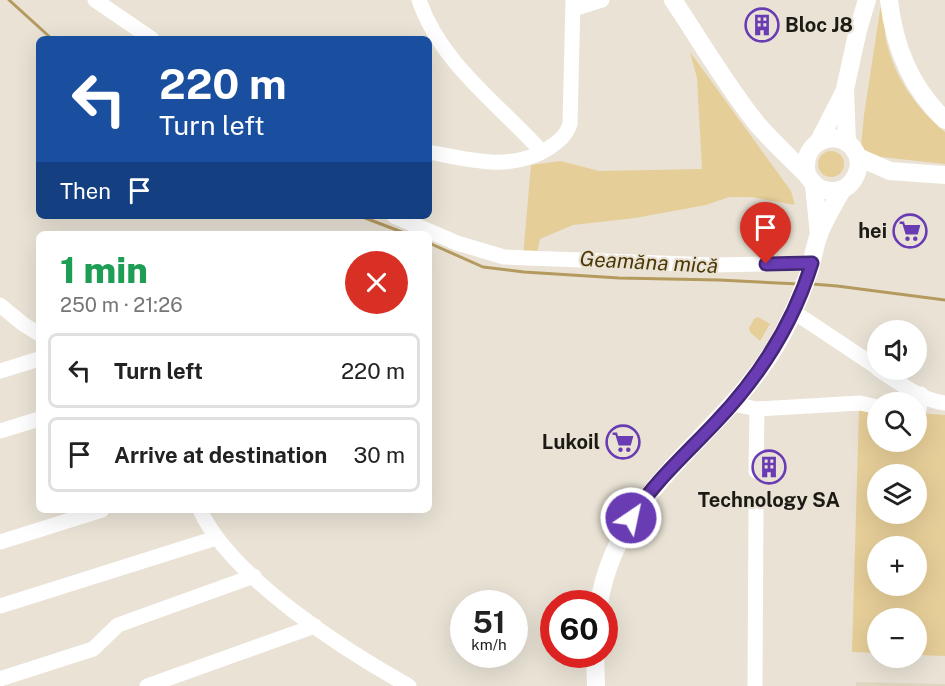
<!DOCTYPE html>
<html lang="en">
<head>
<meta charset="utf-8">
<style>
  body { margin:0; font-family:"Public Sans",sans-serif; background:#f2f2f2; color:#222; height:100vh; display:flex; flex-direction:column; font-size:22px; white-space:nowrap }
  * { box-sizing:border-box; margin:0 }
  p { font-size:20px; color:#767676 }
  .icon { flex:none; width:33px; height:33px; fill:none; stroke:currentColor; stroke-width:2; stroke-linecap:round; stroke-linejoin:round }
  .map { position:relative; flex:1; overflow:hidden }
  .panel { position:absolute; left:36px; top:231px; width:396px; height:282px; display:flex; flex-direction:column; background:#fff; border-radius:9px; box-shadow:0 6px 24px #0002 }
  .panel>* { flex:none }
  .banner { position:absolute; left:36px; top:36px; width:396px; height:183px; border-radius:9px; box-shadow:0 6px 24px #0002; background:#1a4fa0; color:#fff; overflow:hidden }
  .buttons { position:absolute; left:867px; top:320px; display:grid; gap:12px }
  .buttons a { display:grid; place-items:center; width:60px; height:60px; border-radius:50%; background:#fff; box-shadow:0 6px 24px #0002; font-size:30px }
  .speed { position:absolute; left:450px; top:590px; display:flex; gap:12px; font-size:30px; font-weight:700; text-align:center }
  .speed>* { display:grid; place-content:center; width:78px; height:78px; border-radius:50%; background:#fff; box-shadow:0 6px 24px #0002; line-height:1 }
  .speed small { font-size:15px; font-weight:400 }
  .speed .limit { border:9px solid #d22; background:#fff; color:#111 }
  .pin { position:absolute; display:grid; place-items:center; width:51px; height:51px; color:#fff; margin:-62px -26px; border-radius:50% 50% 50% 0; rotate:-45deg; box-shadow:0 0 6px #0007 }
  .pin .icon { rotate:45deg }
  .me { position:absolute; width:66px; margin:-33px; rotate:34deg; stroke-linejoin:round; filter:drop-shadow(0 0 4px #0008) }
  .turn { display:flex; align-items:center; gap:21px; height:126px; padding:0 24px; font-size:27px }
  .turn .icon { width:78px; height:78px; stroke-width:2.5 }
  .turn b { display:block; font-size:42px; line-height:51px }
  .then { display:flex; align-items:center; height:57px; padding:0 24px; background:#0003; gap:12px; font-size:22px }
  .round { display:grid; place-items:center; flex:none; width:63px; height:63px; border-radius:32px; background:#f2f2f2 }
  .summary { display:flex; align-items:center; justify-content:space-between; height:102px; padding:0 24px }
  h1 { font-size:36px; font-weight:800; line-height:45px; color:#1e9e55 }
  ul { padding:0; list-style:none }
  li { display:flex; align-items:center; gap:18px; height:75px; margin:0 12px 9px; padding:0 12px; border:3px solid #e0e0e0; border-radius:9px }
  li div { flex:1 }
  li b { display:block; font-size:22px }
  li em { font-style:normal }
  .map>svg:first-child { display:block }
  .built { fill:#dfd6c1 }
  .green { fill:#e6ce98; fill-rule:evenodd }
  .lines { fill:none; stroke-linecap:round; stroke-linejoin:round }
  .stream { stroke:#b49a5e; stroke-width:3 }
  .minor { stroke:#fff; stroke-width:15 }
  .major { stroke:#fff; stroke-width:18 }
  .route-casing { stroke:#442775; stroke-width:15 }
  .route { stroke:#693cb4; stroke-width:10 }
  .labels { text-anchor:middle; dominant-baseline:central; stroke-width:4.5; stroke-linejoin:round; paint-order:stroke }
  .poi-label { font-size:20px; font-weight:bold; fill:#1c1a15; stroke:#e9e2d5; text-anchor:end }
  .water-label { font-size:21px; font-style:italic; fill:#4c3906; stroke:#e9e2d5 }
</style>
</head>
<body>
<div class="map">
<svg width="945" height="686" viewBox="0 0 945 686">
  <rect width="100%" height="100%" fill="#e9e2d5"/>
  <polygon class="built" points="856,682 945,684 945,686 856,686"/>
  <g class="green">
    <path d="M 881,4 L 885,7 C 885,17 884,29 886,40 C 894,77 916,108 945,132 L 945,164 L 872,156 L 866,153 L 861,147 L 864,115 Z"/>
    <polygon points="690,52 791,191 795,205 751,197 729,197 706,205 635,218 573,225 540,239 536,258 523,257 531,165 561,161 599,171 702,169 697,78"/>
    <circle cx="831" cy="164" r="13"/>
    <polygon points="758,317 770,324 760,341 750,332 749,328 754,319"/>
    <path d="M 859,410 L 877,411 L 878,441 L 916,441 L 917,413 L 945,415 L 945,656 L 917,655 L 916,618 L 878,618 L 877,653 L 852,652 ZM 878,474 L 916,474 L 916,513 L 878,513 ZM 878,546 L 916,546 L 916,585 L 878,585 Z"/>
  </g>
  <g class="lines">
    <g class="stream">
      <polyline points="9,0 52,39"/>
      <polyline points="360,216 407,234"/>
      <polyline points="429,243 483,267 524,272 619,278 719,280 799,284"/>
      <polyline points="812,284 837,286 945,300"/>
    </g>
    <g class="minor">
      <polyline points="95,0 152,39"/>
      <path d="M 419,0 C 440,63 500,105 542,152"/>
      <polyline points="573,9 602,0"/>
      <path d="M 429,152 C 469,160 512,172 549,148 C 559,141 566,136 570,124 L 573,0"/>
      <polyline points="394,216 457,243 504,257 713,265 812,263"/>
      <polyline points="0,305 23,324 39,334"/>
      <polyline points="794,312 878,368"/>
      <path d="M 878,369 C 898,382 921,400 945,403"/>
      <polyline points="0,371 39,359"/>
      <polyline points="733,404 757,409 860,403 878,407"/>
      <polyline points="916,412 919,410 921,394"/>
      <polyline points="0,431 39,419"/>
      <polyline points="756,471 757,409"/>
      <path d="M 200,510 C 232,578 344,650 409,686"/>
      <polyline points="0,542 102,510"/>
      <polyline points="0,606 216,538"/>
      <polyline points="0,679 93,649 118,625 254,576"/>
      <polyline points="147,686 315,626"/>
      <polyline points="755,686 756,510"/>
    </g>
    <g class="major">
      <path d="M 673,0 C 700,40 727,87 758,125 C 772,141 788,156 803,171 C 810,177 812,186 822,189 C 832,193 844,191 851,183 C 857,176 860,166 858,158 C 848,124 798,137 807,174"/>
      <path d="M 889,0 C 894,46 911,88 945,120"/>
      <polyline points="819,141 845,90"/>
      <polyline points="847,143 845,89 858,30 867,0"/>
      <polyline points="858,157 890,171 945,175"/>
      <polyline points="814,185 819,235"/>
      <path d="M 599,603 C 619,488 714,443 772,352 C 788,327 800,298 810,269 C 813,258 815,245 819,234 C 825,219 834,204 842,190"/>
      <polyline points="595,654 596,686"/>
    </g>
  </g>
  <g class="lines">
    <defs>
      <path id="route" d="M 631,518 C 654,482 687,453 716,422 C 760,376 793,324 812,263 L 766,264"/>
    </defs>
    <use href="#route" class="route-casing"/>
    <use href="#route" class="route"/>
  </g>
  <defs>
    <symbol id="building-ring" viewBox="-11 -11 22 22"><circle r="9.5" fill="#e9e2d5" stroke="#693cb4" stroke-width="1.5"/><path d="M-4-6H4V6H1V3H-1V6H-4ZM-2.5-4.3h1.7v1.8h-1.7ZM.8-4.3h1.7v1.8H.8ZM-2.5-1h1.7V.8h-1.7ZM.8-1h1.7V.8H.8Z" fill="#693cb4"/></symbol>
    <symbol id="supermarket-ring" viewBox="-11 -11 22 22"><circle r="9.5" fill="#e9e2d5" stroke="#693cb4" stroke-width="1.5"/><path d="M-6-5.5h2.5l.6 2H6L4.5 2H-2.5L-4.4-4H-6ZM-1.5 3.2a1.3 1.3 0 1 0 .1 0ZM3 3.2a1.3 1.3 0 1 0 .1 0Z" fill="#693cb4"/></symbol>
  </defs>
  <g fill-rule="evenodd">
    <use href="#building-ring" x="743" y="6" width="38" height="38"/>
    <use href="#supermarket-ring" x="891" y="212" width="38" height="38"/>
    <use href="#supermarket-ring" x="604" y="423" width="38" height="38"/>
    <use href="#building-ring" x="750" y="448" width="38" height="38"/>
  </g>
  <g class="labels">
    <g class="poi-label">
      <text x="785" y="25" text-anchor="start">Bloc J8</text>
      <text x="887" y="231">hei</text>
      <text x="600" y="442">Lukoil</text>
      <text x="769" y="500" text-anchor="middle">Technology SA</text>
    </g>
    <g class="water-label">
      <text transform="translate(649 262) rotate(3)">Geamăna mică</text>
    </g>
  </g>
</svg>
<div class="buttons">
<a><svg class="icon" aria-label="sound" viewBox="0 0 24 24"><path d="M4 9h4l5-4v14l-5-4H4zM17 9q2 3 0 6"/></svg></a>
<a><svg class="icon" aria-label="search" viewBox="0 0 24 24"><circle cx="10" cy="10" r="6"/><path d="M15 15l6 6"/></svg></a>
<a><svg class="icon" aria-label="layers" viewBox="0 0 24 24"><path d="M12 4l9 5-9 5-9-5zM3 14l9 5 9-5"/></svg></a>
<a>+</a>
<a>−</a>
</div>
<div class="speed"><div>51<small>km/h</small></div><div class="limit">60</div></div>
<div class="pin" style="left:766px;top:264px;background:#d93025"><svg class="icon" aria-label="arrive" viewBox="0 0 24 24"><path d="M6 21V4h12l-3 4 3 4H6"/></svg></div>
<svg class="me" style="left:631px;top:518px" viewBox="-20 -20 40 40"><circle r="17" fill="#693cb4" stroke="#fff" stroke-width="3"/><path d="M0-11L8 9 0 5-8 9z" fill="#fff"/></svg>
<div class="banner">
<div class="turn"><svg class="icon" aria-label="left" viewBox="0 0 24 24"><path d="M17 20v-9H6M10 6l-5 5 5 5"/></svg><div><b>220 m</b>Turn left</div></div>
<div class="then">Then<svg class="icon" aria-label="arrive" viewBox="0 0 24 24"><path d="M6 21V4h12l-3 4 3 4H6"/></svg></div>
</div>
<section class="panel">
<div class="summary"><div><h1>1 min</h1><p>250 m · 21:26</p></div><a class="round" style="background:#d93025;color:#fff"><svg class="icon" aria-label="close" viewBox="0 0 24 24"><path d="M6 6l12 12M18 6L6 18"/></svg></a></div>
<ul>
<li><svg class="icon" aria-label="left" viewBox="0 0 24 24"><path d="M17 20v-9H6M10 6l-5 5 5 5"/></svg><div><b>Turn left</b></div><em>220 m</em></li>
<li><svg class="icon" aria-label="arrive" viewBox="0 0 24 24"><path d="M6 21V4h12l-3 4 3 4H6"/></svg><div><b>Arrive at destination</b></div><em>30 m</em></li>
</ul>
</section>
</div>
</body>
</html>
